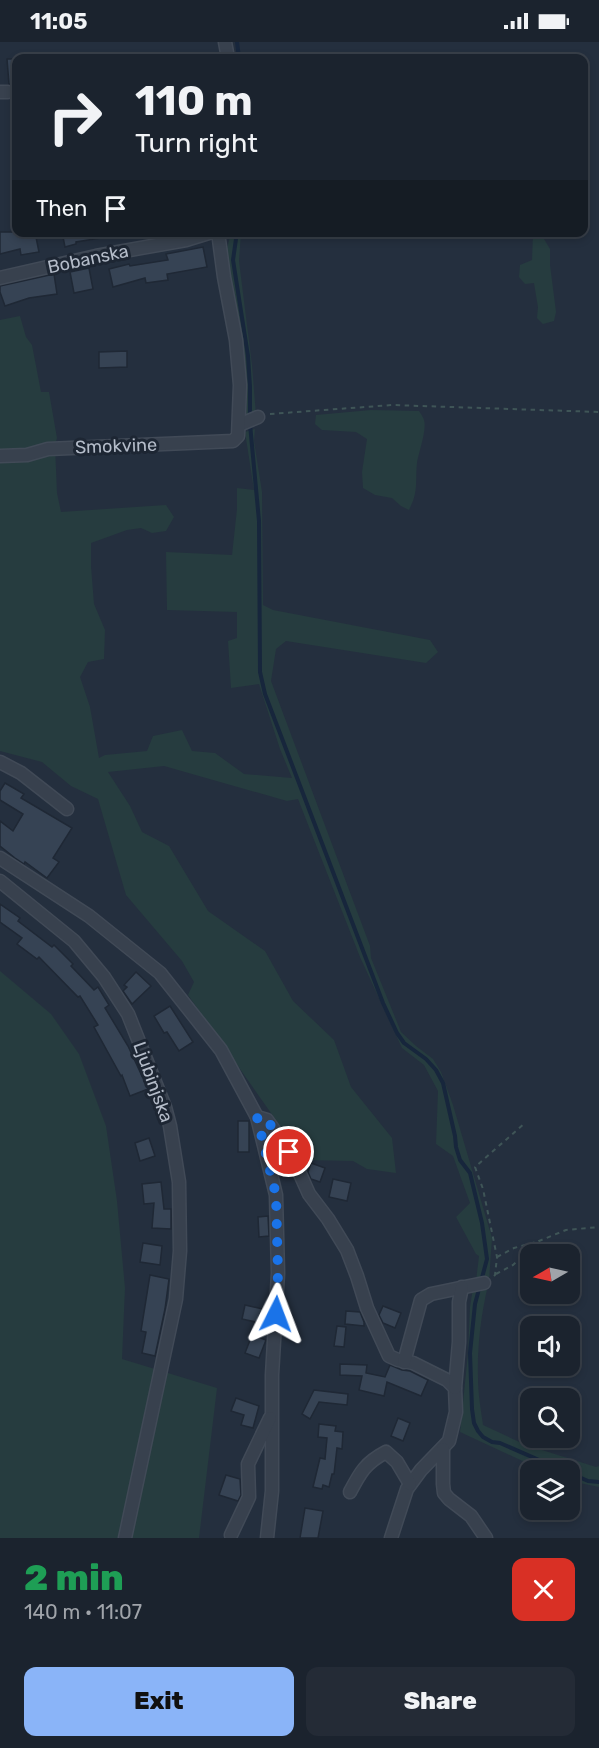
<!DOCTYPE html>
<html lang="en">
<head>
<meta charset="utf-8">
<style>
  body { margin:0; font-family:Rubik,sans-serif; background:#242b36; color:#f1f3f6; height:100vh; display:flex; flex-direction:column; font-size:22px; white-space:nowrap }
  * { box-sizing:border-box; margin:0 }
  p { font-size:20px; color:#a0a4aa }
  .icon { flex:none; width:33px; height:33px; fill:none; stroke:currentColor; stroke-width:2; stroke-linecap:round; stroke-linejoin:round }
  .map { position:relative; height:1496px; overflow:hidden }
  .side { display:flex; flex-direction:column; background:#1b232e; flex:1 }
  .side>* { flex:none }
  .banner { position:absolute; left:12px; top:12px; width:576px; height:183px; border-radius:12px; box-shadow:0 3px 9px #0003,0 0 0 2px #39404a; background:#1b232e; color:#f1f3f6; overflow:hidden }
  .needle { width:39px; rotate:261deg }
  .fabs { position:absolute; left:520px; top:1202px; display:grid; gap:12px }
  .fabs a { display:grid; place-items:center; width:60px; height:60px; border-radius:12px; background:#1b232e; box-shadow:0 3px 9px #0003,0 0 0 2px #39404a; font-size:30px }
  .pin { position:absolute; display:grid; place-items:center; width:51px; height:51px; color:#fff; margin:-26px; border:3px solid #fff; border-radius:50%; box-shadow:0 2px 6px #0007 }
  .me { position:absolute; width:66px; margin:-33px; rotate:3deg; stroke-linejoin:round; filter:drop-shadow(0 0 4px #0008) }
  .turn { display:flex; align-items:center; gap:21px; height:126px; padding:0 24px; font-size:27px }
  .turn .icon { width:78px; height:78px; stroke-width:2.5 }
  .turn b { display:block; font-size:42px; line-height:51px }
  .then { display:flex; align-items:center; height:57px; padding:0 24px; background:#0003; gap:12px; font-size:22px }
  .round { display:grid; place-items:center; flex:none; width:63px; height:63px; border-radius:12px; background:#242b36 }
  .summary { display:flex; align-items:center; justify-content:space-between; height:102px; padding:0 24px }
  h1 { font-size:36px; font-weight:800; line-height:45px; color:#1e9e55 }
  .cta { display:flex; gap:12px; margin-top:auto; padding:12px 24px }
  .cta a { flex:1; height:69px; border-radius:12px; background:#8ab4f8; color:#111; font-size:24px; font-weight:800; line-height:69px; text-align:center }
  .cta a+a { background:#242b36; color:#f1f3f6 }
  .status { display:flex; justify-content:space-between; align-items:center; height:42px; padding:0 30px; background:#1b232e; direction:ltr }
  .status svg { height:16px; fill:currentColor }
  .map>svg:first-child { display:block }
  .green { fill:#263c3f }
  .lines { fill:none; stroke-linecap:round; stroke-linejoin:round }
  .stream { stroke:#17263c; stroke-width:4 }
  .building { fill:#364354; stroke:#1f2835; stroke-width:1.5 }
  .minor-casing { stroke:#414a57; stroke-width:15 }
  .path { stroke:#3f5557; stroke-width:2; stroke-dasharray:4.5 4.5; stroke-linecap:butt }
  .minor { stroke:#38414e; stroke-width:12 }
  .route { stroke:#1a73e8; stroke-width:10; stroke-dasharray:0 18 }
  .labels { text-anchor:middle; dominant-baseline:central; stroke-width:6; stroke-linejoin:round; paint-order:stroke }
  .street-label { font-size:18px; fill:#b4bcc9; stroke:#1d2633 }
</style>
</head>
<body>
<div class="status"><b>11:05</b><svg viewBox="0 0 49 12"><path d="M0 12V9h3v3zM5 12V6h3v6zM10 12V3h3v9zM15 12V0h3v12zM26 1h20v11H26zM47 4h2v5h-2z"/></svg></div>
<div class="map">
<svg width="599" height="1496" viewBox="0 0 599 1496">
  <rect width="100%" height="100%" fill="#242f3e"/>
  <g class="green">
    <polygon points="231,191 241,191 239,219 252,323 256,373 244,376 228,231 226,210"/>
    <polygon points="533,191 541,192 550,207 550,223 556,270 554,279 543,282 537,276 538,265 534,241 525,242 519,235 520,223 532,218"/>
    <polygon points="20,274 26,295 32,303 41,350 49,350 57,396 55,403 57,451 61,470 166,463 174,475 166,489 152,491 141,486 127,488 91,501 91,524 94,562 105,588 104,617 88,620 80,635 90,665 99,716 105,713 147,709 153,694 182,688 192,709 215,711 244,732 292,736 280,707 259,642 231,646 228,599 237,596 237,570 167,568 166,510 232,513 237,467 237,446 254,448 245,390 255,387 254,399 262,450 263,563 273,568 430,598 438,610 426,621 286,599 276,607 271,639 370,904 371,916 401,990 416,1004 433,1017 441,1030 453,1063 492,1196 489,1239 476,1239 479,1214 476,1212 456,1175 470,1161 453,1114 436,1102 438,1049 424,1023 402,1006 360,915 298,757 287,759 164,724 108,730 130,764 142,790 169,804 208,869 265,909 293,959 334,998 351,1045 392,1096 396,1131 367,1127 353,1119 304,1118 188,953 194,940 182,919 126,853 98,757 71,744 42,720 0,709 0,278"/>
    <path d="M 371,368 L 419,369 C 421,372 423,375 424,378 C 427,388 419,409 417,421 C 415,440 419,449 409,468 L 401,464 L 392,456 L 375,453 L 363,446 L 362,430 L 367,397 L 356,390 L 322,388 L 315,382 L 316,373 Z"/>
    <polygon points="0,929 51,972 79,1012 106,1084 117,1159 125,1246 122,1317 217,1346 199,1496 0,1496"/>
    <path d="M 488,1243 C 481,1273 477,1305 478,1336 C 478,1352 481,1368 483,1383 L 526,1403 L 596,1425 L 599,1424 L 599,1445 L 570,1439 L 570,1428 L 542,1428 L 460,1390 L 468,1311 L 470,1265 L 473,1246 Z"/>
  </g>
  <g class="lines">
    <g class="stream">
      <polyline points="237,0 239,16"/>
      <polyline points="237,190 233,218 248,314 250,345 250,374"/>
      <polyline points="250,382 259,479 260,630 265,652 383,961 397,991 404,1001 426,1017 436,1028 443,1041 455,1094 456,1105 460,1118 470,1131 482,1181 487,1217 475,1262 470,1311 472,1367 474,1381 478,1389 483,1395 492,1400 500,1401 562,1428"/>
      <polyline points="570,1431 588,1439 599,1440"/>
    </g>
  </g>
  <g class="building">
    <polygon points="7,17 16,17 16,44 9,42"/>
    <polygon points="0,190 35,190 39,210 21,213 20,207 0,212"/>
    <polygon points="62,190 100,190 101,196 76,200 76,202 65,205"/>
    <polygon points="203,205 207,225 167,232 168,238 146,241 145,236 113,245 109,227 129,222 130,224 168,218 166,212"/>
    <polygon points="89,226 93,247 74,251 70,230"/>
    <polygon points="54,232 57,252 29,256 5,264 0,250 0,244"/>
    <polygon points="127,309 127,325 99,326 99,310"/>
    <polygon points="5,741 24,752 21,756 72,786 53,816 59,820 47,836 25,820 24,822 15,816 0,804 0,779 13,789 23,772 0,758 0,749"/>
    <polygon points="0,862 20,876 18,879 52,905 54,903 73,922 71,924 94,948 98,945 109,963 105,966 128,1004 148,1047 130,1054 122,1033 121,1034 94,985 98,983 80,954 78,955 39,915 37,917 17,902 22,896 0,880"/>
    <polygon points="136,930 151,944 132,962 123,949 127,945 124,943"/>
    <polygon points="170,964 193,1000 179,1009 167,990 164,991 154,974"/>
    <rect x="238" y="1079" width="11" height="31"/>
    <polygon points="149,1096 155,1114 140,1119 135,1101"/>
    <polygon points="311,1121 325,1126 320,1140 311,1137 308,1130"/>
    <polygon points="333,1137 351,1141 347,1159 329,1155"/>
    <polygon points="161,1140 164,1167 171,1167 171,1187 152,1186 154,1161 144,1162 142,1142"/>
    <polygon points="268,1174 269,1194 259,1195 258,1175"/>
    <polygon points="143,1201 162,1204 160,1223 140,1220"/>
    <polygon points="150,1233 169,1237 165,1267 155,1314 142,1311 146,1290 141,1289"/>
    <polygon points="245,1263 263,1267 260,1281 242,1277"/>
    <polygon points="383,1264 401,1271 395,1286 383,1281 379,1273"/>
    <polygon points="346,1269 360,1270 364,1280 364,1284 345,1282"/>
    <polygon points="337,1284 346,1285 344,1305 334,1304"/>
    <polygon points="252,1293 266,1298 259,1316 245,1311"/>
    <polygon points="340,1322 367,1323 366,1331 385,1335 390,1323 402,1328 410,1329 428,1338 421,1354 387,1340 384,1354 359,1348 362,1334 340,1333"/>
    <polygon points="314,1348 348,1352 347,1363 319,1360 310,1377 302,1372"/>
    <polygon points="236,1356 259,1364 253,1386 241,1383 244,1373 231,1369"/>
    <polygon points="398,1376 410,1381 403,1399 391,1394"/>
    <polygon points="319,1382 336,1384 335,1389 343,1390 342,1407 337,1406 334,1432 332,1432 329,1445 323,1443 322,1447 313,1445 320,1416 325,1417 327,1396 318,1395"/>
    <polygon points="226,1433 240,1437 241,1453 238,1459 219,1453"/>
    <polygon points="305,1466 323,1469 318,1496 300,1496"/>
  </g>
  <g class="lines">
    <defs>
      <g id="minor">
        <polyline points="225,0 228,16"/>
        <polyline points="0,50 8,50"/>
        <polyline points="0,236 96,214 186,198 212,190"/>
        <polyline points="239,383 258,375"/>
        <polyline points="0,414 27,413 48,407 233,399 238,394 240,343 236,298 224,235 218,190"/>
        <polyline points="0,720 21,731 67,767"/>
        <polyline points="0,816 89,874 160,931 221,1008 257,1075 276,1153 278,1231 272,1333 272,1449 267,1496"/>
        <polyline points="0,839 74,899 104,935 128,972 165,1065 170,1084 179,1140 180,1209 176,1257 125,1496"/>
        <polyline points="257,1075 267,1078 277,1092 296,1123 309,1152 328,1177 347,1208 357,1234 367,1266 389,1314 398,1318 413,1321 447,1338 455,1346 456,1370 449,1399 421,1428 407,1447 391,1496"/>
        <polyline points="404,1320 421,1258 431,1252 484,1241"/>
        <polyline points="455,1346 459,1300 459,1260 462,1245"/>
        <polyline points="443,1407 443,1442 444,1451 449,1457 471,1474 486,1496"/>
        <path d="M 350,1450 C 360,1431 365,1421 386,1410 L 397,1420 L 410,1442"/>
        <polyline points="231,1493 249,1455 248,1422 270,1376"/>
      </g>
    </defs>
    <use href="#minor" class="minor-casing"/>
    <g class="path">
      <polyline points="270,372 392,363 599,370"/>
      <polyline points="497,1215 514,1206 536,1200"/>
      <polyline points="496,1232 513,1223 539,1199 566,1188 599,1185"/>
      <polyline points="494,1234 495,1233 497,1215 483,1147 475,1125 525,1081"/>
    </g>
    <use href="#minor" class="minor"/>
  </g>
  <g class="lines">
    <polyline class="route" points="276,1272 278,1232 276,1153 257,1075 267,1078 289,1110"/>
  </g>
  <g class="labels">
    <g class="street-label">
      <text transform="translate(88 217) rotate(-12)">Bobanska</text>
      <text transform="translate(116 404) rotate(-2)">Smokvine</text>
      <text transform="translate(153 1040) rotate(70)">Ljubinjska</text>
    </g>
  </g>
</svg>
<div class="fabs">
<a><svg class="needle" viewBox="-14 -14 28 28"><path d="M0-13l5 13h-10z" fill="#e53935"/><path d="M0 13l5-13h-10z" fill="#a0a4aa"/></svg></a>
<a><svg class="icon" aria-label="sound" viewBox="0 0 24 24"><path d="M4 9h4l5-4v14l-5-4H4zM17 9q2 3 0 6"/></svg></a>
<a><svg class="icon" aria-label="search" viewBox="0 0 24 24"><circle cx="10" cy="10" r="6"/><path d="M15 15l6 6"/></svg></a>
<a><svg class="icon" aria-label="layers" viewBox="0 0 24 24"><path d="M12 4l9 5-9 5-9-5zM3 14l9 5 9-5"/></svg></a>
</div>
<div class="pin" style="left:289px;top:1110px;background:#d93025"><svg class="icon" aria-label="arrive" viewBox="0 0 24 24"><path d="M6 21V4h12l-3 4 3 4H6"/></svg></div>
<svg class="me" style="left:276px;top:1272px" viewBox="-20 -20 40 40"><path d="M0-17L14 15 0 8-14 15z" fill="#1a73e8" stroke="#fff" stroke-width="4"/></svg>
<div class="banner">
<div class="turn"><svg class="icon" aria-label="right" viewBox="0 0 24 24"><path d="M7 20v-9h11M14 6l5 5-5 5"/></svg><div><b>110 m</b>Turn right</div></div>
<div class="then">Then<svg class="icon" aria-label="arrive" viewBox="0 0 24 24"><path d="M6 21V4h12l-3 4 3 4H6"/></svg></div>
</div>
</div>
<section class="side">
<div class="summary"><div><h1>2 min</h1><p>140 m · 11:07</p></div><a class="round" style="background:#d93025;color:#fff"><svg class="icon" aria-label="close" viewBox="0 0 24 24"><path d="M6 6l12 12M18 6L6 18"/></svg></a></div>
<div class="cta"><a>Exit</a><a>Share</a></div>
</section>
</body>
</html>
